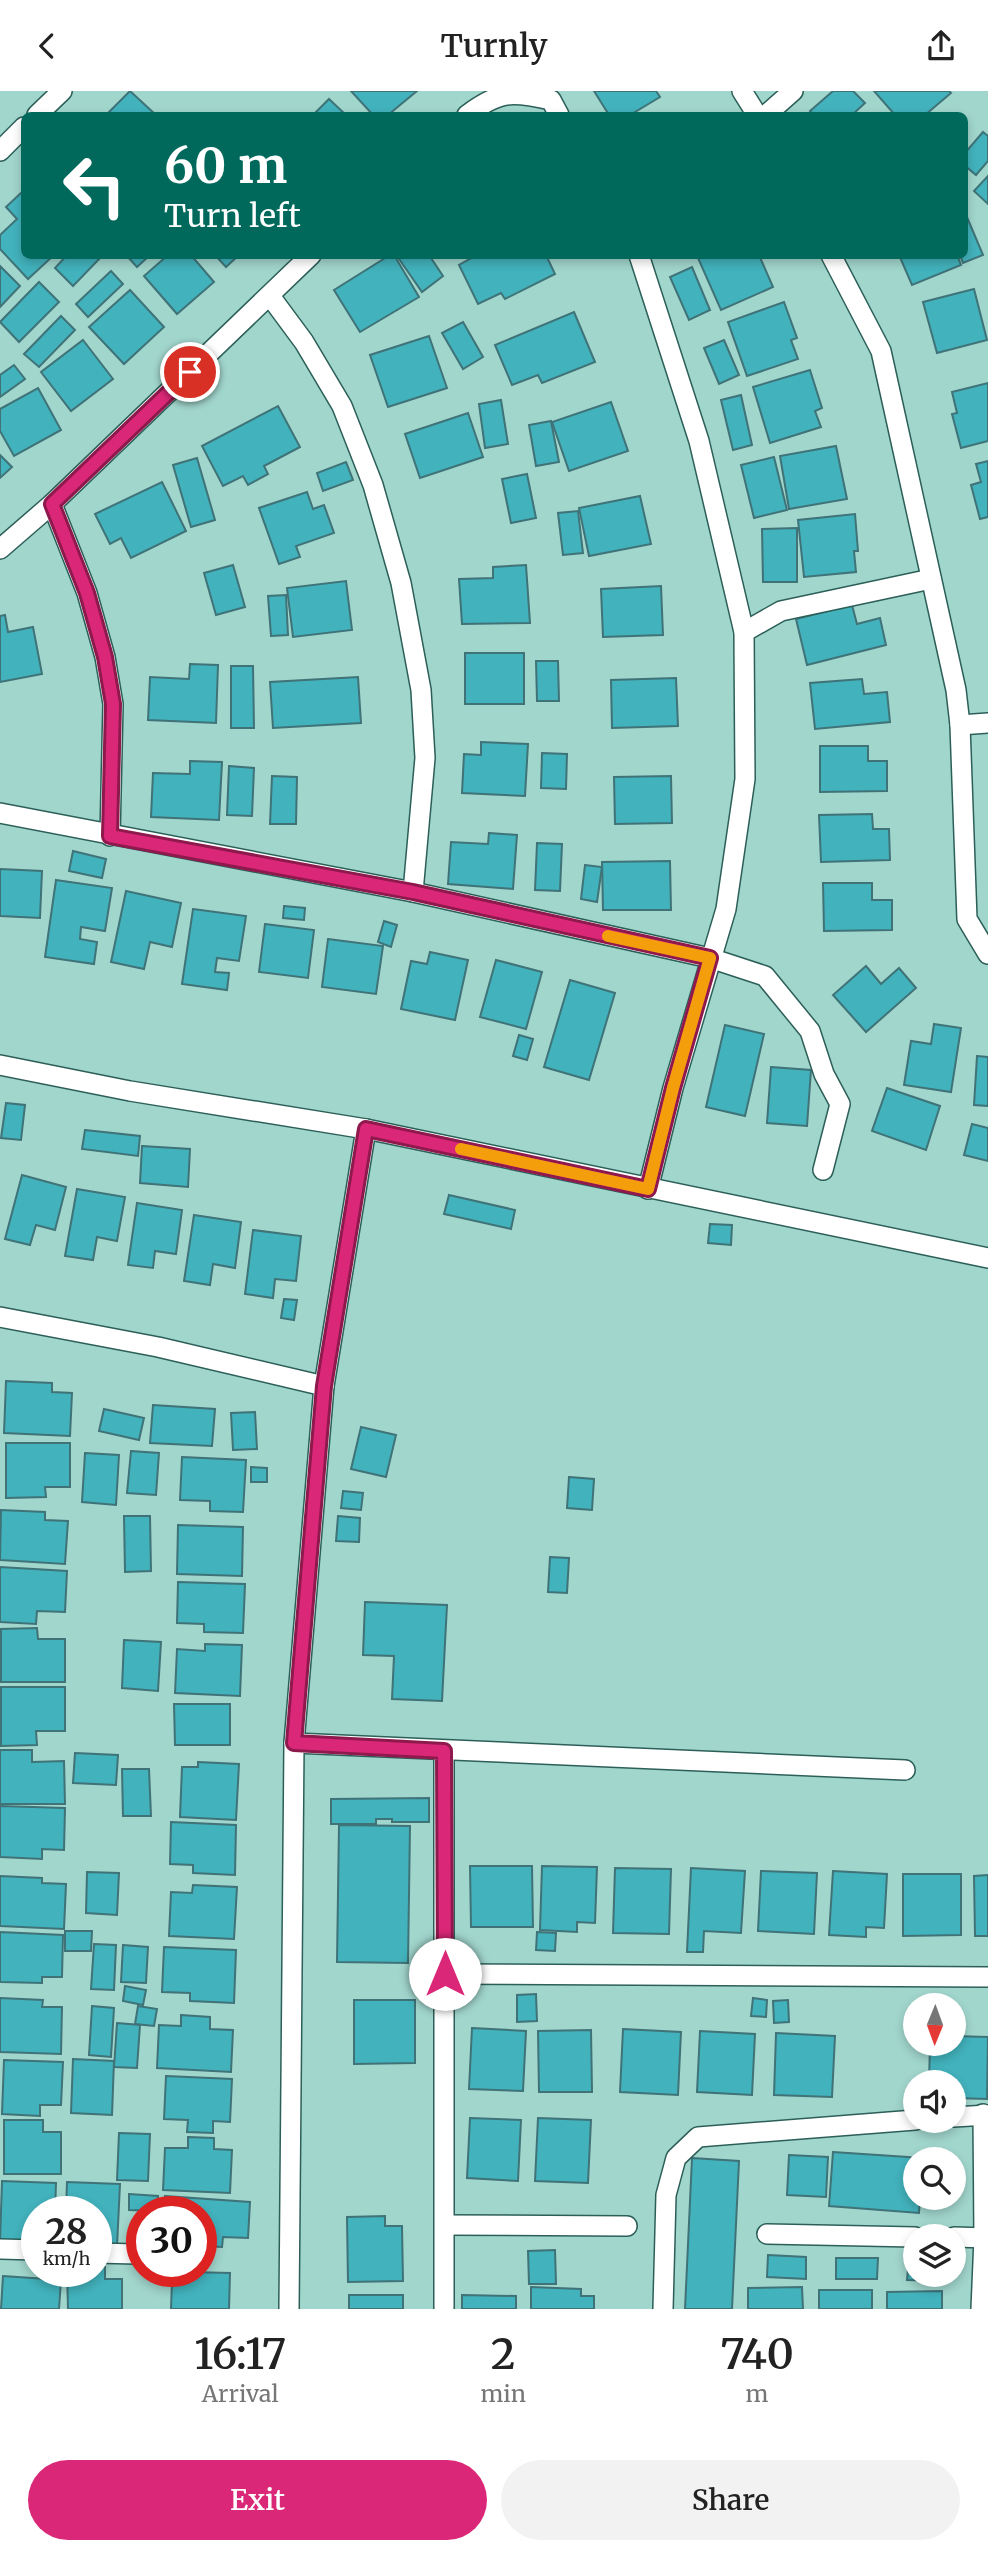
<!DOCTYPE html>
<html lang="en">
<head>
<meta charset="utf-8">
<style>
  body { margin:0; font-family:Merriweather,serif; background:#f2f2f2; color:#222; height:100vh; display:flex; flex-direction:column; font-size:26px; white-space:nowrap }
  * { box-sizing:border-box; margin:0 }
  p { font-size:23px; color:#767676 }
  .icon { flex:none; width:38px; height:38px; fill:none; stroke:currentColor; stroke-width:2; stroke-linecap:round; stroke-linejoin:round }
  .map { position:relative; height:2218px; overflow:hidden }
  .side { display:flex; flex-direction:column; background:#fff; flex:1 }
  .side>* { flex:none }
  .hud { position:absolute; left:21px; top:21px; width:947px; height:147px; border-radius:10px; box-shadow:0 4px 10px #0003; background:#00695c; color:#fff; overflow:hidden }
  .needle { width:46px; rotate:181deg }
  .controls { position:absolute; left:903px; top:1902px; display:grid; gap:14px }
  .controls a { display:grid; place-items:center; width:63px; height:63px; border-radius:50%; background:#fff; box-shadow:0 4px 10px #0003; font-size:35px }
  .speed { position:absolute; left:21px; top:2105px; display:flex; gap:14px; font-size:35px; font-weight:700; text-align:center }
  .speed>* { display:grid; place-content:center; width:91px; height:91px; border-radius:50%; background:#fff; box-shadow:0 4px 10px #0003; line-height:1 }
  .speed small { font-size:18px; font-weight:400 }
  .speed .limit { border:10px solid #d22; background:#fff; color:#111 }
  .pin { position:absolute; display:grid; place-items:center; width:60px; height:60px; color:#fff; margin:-30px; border:4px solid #fff; border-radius:50%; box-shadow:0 2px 7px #0007 }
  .me { position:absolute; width:77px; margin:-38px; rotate:0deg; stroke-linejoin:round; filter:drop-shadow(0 0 5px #0008) }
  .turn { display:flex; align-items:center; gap:24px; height:147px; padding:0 28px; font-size:32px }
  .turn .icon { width:91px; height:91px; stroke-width:2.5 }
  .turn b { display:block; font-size:49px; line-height:60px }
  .eta { display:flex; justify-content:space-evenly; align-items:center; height:119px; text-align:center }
  .eta b { font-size:42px; font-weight:600; line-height:49px }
  .action { display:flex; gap:14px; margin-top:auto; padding:14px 28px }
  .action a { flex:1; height:80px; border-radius:42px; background:#db2777; color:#fff; font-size:28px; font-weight:600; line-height:80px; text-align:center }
  .action a+a { background:#f2f2f2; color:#222 }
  header { display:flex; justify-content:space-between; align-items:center; height:91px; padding:0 28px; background:#fff; font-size:32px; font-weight:600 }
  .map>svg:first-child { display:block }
  .building { fill:#42b2bc; stroke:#3f7378; stroke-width:2 }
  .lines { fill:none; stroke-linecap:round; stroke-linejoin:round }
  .minor-casing { stroke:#2c5f58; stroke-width:22 }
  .minor { stroke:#fff; stroke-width:19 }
  .route-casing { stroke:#8e194d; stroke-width:18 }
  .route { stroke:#db2777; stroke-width:12 }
  .slow { stroke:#f59e0b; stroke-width:12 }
</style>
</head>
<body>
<header><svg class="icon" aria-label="back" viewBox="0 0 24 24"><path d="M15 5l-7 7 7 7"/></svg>Turnly<svg class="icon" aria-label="share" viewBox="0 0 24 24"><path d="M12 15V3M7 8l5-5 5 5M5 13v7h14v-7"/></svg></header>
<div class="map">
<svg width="988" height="2218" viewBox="0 0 988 2218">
  <rect width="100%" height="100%" fill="#a1d6cd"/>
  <g class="building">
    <polygon points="130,0 156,24 106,24"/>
    <polygon points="351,0 417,0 388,24 373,24"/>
    <polygon points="594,0 656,0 660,6 630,24 609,24"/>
    <polygon points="833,0 853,0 865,12 852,24 814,24 810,20"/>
    <polygon points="874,0 949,0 951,2 925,24 895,24"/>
    <polygon points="329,8 346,24 313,24"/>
    <polygon points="983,41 988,45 988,70 976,84 964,74 964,63"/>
    <polygon points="988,85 988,113 974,100"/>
    <polygon points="24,99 24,164 54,164 28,188 0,158 0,144 17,128 6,116"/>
    <polygon points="964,119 983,164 963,172 960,164 964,164"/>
    <polygon points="67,164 101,164 102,165 73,195 55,177"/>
    <polygon points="126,164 150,164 137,176"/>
    <polygon points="168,164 191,164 214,191 177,223 144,185"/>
    <polygon points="215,164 239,164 226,176"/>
    <polygon points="390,164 394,164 419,206 360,241 334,199"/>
    <polygon points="429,164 443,185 422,201 397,165"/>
    <polygon points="477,164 546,164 555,183 505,208 501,202 478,213 459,174"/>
    <polygon points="704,164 759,164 773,196 721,219 698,167"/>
    <polygon points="899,164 957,164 961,174 912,194"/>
    <polygon points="0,175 20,195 0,216"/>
    <polygon points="692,176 710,219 689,229 670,186"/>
    <polygon points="111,180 123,193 88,226 76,213"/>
    <polygon points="39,191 59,211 19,251 0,231"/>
    <polygon points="974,198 987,249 937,262 923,211"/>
    <polygon points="130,199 164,236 124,273 89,236"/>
    <polygon points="784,211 797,247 791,249 798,268 747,285 728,231"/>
    <polygon points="574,221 595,271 542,292 538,284 512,294 495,254"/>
    <polygon points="61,225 75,239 39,276 24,263"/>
    <polygon points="463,231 483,266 463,278 442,242"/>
    <polygon points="429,245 447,297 388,316 370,264"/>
    <polygon points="83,249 113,288 71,320 41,281"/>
    <polygon points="724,249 739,284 719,293 704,257"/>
    <polygon points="14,274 25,288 0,306 0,284"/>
    <polygon points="810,279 822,317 815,320 821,336 770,352 753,296"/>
    <polygon points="988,292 988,350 961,357 952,323 957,322 952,301"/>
    <polygon points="38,297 61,339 14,365 0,340 0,318"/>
    <polygon points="741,304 752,354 733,359 721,309"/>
    <polygon points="501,309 508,353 485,357 479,313"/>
    <polygon points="611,311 628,360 569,380 552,331"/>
    <polygon points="278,315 300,356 264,375 268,383 248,394 243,385 223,395 202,355"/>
    <polygon points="468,322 483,366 420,387 405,343"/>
    <polygon points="551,330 559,371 536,375 529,334"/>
    <polygon points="836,355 847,408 789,418 780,365"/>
    <polygon points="0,364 12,376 0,387"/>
    <polygon points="774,366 787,419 754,427 741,374"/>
    <polygon points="197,367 215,429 191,436 173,374"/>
    <polygon points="988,370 988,426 980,428 971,394 981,391 976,373"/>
    <polygon points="346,371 353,389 323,400 317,382"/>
    <polygon points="527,383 536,427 511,432 502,388"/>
    <polygon points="162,391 186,440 131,467 121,447 110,453 95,423"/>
    <polygon points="307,401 313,418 324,414 334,442 296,455 300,466 279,473 259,417"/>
    <polygon points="640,405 651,453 589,465 579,417"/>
    <polygon points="578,420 583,462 563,464 558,422"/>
    <polygon points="855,423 858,460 854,460 856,481 804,486 798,429"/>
    <polygon points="797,437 797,491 763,491 762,438"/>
    <polygon points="233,474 245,516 216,524 204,482"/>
    <polygon points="526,474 530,532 462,533 459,488 493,487 493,476"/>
    <polygon points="346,490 352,539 293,546 287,497"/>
    <polygon points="661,495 663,544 603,546 601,498"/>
    <polygon points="286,504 288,544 271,545 268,505"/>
    <polygon points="852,514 857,533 880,527 886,554 807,574 796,528"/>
    <polygon points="5,524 8,541 33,536 42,583 0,591 0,525"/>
    <rect x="465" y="562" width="59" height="51"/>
    <polygon points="536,570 558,570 559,610 537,610"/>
    <polygon points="190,573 218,574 216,632 148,629 150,586 189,588"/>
    <polygon points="231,575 253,575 254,637 231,637"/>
    <polygon points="358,586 361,632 273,637 270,591"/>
    <polygon points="676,587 678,635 612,637 611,589"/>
    <polygon points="862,588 864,603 887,601 890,631 815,638 810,592"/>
    <polygon points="481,651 528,653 525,705 462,702 464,663 481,664"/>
    <polygon points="820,655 868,655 868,670 887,670 887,700 820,701"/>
    <polygon points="542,662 567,663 566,698 541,697"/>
    <polygon points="190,670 222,671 219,729 151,726 153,682 190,683"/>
    <polygon points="229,675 254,677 252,725 227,724"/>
    <polygon points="272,685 297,686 296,733 270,733"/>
    <polygon points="671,685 672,732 615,733 614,686"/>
    <polygon points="872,723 873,738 889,738 890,769 821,771 819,724"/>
    <polygon points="489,742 517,744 513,798 448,793 451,751 488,753"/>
    <polygon points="537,752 562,753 560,800 535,799"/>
    <polygon points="73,760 106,768 102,787 69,780"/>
    <polygon points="670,770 671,819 603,819 602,771"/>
    <polygon points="585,774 602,776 597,811 581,808"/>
    <polygon points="0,778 42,780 40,827 0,825"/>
    <polygon points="56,789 112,797 105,840 81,836 80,848 97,851 94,873 45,866"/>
    <polygon points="823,792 872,792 872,809 892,809 892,839 824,840"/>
    <polygon points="126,800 181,812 172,856 150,851 144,878 111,871"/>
    <polygon points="284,815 305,817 304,829 283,827"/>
    <polygon points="193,818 246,825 239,870 217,867 215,881 229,882 227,899 182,893"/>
    <polygon points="384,830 397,834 391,856 378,851"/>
    <polygon points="265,833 314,839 308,887 259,881"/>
    <polygon points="328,848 383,855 376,903 322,896"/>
    <polygon points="430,861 468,869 455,929 401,918 411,870 427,873"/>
    <polygon points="496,869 542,881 526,938 480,926"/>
    <polygon points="866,875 881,893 899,877 916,897 866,941 833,904"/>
    <polygon points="570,889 615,902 589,989 544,976"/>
    <polygon points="934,933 961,937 951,1001 904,994 911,950 931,953"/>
    <polygon points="725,934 764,943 745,1025 706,1016"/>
    <polygon points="519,944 533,948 527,969 513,965"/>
    <polygon points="977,965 988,966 988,1015 974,1014"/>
    <polygon points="771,976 811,979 807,1035 767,1032"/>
    <polygon points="887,997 940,1015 926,1059 872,1040"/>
    <polygon points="6,1012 25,1014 21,1049 1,1047"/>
    <polygon points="972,1033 988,1037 988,1070 964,1064"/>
    <polygon points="85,1039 140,1045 138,1065 82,1058"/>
    <polygon points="142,1055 190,1058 188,1096 140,1092"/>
    <polygon points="22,1084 66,1096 55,1139 36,1134 30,1154 5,1148"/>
    <polygon points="77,1098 125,1106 117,1150 97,1146 93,1169 65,1165"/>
    <polygon points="449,1104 515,1119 511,1138 444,1123"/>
    <polygon points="137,1112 182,1119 176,1163 155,1160 153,1177 128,1174"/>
    <polygon points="194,1124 241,1131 235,1177 213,1173 210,1194 184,1190"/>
    <polygon points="710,1133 732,1134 731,1154 708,1152"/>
    <polygon points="253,1139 301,1145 296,1190 275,1188 273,1207 245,1203"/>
    <polygon points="284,1208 297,1209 294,1229 281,1227"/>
    <polygon points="6,1290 52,1292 52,1301 72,1302 70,1345 4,1342"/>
    <polygon points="153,1314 215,1318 212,1355 150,1352"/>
    <polygon points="104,1318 144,1327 139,1349 99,1340"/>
    <polygon points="255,1321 257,1358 233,1359 231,1322"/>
    <polygon points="361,1336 396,1344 386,1386 351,1378"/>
    <polygon points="6,1352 70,1352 70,1396 45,1396 46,1406 6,1407"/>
    <polygon points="131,1360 159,1362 156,1404 127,1402"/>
    <polygon points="85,1362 119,1364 116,1414 82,1411"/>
    <polygon points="182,1366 246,1369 243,1421 210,1420 210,1410 180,1409"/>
    <polygon points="251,1376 267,1377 267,1391 251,1391"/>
    <polygon points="569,1386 594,1388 592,1419 567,1417"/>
    <polygon points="343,1400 363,1402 361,1419 341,1417"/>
    <polygon points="1,1419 45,1421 45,1429 68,1430 65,1473 0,1469"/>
    <polygon points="124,1425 150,1425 151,1480 125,1481"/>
    <polygon points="338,1425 360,1427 359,1451 336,1450"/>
    <polygon points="178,1434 243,1436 242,1485 177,1483"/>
    <polygon points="550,1466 569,1467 567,1502 548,1501"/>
    <polygon points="0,1476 67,1480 65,1521 37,1520 36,1533 0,1531"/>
    <polygon points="178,1491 245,1493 243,1542 204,1541 204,1533 177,1532"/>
    <polygon points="365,1511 447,1514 442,1610 392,1608 394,1565 363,1564"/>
    <polygon points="37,1537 38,1548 65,1548 65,1591 1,1591 1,1538"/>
    <polygon points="124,1549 161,1551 158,1600 122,1597"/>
    <polygon points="205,1553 242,1554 240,1605 175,1602 177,1558 205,1560"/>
    <polygon points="1,1596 65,1596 65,1640 36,1640 37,1654 1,1655"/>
    <polygon points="174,1613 230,1613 230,1654 175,1654"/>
    <polygon points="0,1659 32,1659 32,1671 64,1670 65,1713 0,1713"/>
    <polygon points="75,1662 118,1664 116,1694 73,1692"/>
    <polygon points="198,1671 239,1673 236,1729 180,1726 182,1676 198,1676"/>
    <polygon points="122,1678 149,1678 151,1725 123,1725"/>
    <polygon points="429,1707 429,1731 392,1731 392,1728 376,1728 376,1733 331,1733 331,1708"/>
    <polygon points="0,1715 65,1717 64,1759 42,1758 42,1768 0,1766"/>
    <polygon points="171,1731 236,1734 235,1784 193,1782 193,1774 170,1773"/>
    <polygon points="339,1734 410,1735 408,1872 337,1871"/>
    <polygon points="470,1775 532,1775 533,1836 471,1836"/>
    <polygon points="542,1775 597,1776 595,1832 577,1831 577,1841 540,1839"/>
    <polygon points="615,1777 671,1778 669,1843 613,1842"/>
    <polygon points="691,1777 745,1780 741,1842 704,1840 703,1861 687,1861"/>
    <polygon points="761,1780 817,1782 814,1843 758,1840"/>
    <polygon points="833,1780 887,1783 884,1837 866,1836 866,1846 829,1844"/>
    <polygon points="87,1781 119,1782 117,1824 86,1822"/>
    <polygon points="903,1783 961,1783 961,1844 903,1845"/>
    <polygon points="988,1784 988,1845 975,1845 974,1785"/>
    <polygon points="0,1785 42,1787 42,1792 66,1793 64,1838 0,1835"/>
    <polygon points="193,1794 237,1796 234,1848 169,1845 171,1801 192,1802"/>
    <polygon points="65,1840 92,1840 91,1860 65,1860"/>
    <polygon points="0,1841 63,1844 62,1886 42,1886 42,1892 0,1891"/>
    <polygon points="537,1841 556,1842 555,1860 536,1859"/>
    <polygon points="94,1853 116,1854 114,1899 91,1898"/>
    <polygon points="123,1854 148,1856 146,1892 121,1891"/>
    <polygon points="164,1856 236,1859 234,1912 190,1910 190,1902 162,1901"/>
    <polygon points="125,1895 146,1899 143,1914 123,1910"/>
    <polygon points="536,1903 537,1930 517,1931 517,1904"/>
    <polygon points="0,1907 43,1909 42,1916 62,1916 61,1963 0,1961"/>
    <polygon points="753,1907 767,1909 766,1926 751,1925"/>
    <polygon points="354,1909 415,1909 415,1972 354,1973"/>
    <polygon points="788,1909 789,1931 774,1932 773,1910"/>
    <polygon points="92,1915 114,1917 111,1966 89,1964"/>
    <polygon points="138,1915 157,1918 154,1935 135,1933"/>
    <polygon points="181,1924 210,1926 210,1938 233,1939 231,1981 157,1977 159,1934 181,1935"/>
    <polygon points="117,1932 140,1934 137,1977 114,1976"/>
    <polygon points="472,1937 526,1940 523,2000 469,1998"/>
    <polygon points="623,1938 681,1941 678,2004 620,2001"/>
    <polygon points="591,1939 592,2001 539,2001 538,1940"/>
    <polygon points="700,1940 755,1943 752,2004 697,2001"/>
    <polygon points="776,1942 835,1945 832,2006 774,2004"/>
    <polygon points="954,1945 988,1946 987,2008 954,2007 954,1992 929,1992 930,1953 954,1953"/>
    <polygon points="73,1968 114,1970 112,2024 71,2022"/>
    <polygon points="4,1969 63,1971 61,2014 40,2014 40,2025 2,2023"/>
    <polygon points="166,1985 232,1988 230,2031 213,2030 213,2042 187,2041 188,2029 164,2028"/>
    <polygon points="470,2027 521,2029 518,2090 467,2087"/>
    <polygon points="538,2027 591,2029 588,2092 535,2090"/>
    <polygon points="4,2029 43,2029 43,2041 61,2041 61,2083 4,2083"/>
    <polygon points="119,2042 150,2043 148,2090 117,2089"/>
    <polygon points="188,2046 214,2047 214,2058 232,2059 230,2102 163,2099 165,2057 188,2057"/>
    <polygon points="833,2061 923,2067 915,2068 915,2107 920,2107 919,2122 829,2115"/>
    <polygon points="789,2064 828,2066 826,2106 787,2104"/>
    <polygon points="692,2067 739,2070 732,2218 685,2218"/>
    <polygon points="2,2090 56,2092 55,2121 37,2121 37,2152 0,2150"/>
    <polygon points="67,2091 120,2093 117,2155 96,2154 96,2121 66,2121"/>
    <polygon points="129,2103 158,2105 157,2120 129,2119"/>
    <polygon points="165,2105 250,2111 248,2147 223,2146 222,2156 201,2155 201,2121 165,2121"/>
    <polygon points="385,2125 385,2135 402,2135 403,2190 348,2191 347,2126"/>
    <polygon points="555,2159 556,2193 529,2193 528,2160"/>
    <polygon points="768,2164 806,2166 806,2188 767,2186"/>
    <polygon points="836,2167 878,2167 877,2188 836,2188"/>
    <polygon points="909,2168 915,2168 915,2184 948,2184 948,2190 907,2189"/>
    <polygon points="96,2176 105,2176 105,2188 122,2188 122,2218 68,2218 67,2180 96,2180"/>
    <polygon points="190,2181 230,2182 229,2218 171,2218 172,2189 190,2189"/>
    <polygon points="3,2185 61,2189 59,2218 1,2218"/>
    <polygon points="531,2196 581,2198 581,2205 594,2205 594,2218 531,2218"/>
    <polygon points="802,2196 803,2218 748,2218 748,2197"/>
    <rect x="819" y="2199" width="53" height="19"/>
    <polygon points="942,2200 942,2218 887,2218 887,2201"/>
    <rect x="349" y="2204" width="54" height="14"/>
    <polygon points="462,2204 516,2205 516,2218 462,2218"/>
  </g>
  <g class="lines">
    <defs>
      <g id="minor">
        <polyline points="742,0 757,24"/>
        <polyline points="37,24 62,0"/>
        <path d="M 467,24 C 499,0 511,0 551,9 L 559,24"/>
        <polyline points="766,24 793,0"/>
        <polyline points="0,60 24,36"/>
        <polyline points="639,164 699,350 744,541 745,688 726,818 673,997 648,1098"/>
        <polyline points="831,164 881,260 956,599 960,634 967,828 988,863"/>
        <polyline points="270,205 304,251 342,315 373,394 401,492 421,599 425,667 413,801"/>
        <polyline points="52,413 87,502 105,566 113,613 110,745"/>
        <polyline points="0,458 52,413 311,164"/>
        <polyline points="744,541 781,520 931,488"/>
        <polyline points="960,634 988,632"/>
        <polyline points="0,722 413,801 710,867 765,885 810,940 824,983 840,1013 823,1079"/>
        <polyline points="0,974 130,1000 366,1038 988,1167"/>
        <polyline points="0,1226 158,1256 324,1295"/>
        <polyline points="294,1652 905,1679"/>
        <polyline points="445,1883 988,1886"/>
        <polyline points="954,2026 988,2024"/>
        <polyline points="445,2134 627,2135"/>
        <polyline points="767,2143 915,2146"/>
        <polyline points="954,2146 988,2147"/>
        <polyline points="0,2158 37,2159"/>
        <polyline points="96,2162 137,2163"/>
        <polyline points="289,2218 294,1652 324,1295 366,1038"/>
        <polyline points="444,2218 444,1660"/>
        <polyline points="663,2218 666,2104 676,2067 698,2046 915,2029"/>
        <polyline points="981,2218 984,2147 983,2023"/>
      </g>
    </defs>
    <use href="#minor" class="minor-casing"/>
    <use href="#minor" class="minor"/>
  </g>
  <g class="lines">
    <defs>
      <polyline id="route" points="190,281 52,413 87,502 105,566 113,613 110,745 413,801 710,867 673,997 648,1098 366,1038 324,1295 294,1652 444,1660 445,1883"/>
    </defs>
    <use href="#route" class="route-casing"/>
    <use href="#route" class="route"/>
    <polyline class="slow" points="461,1058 648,1098 673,997 710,867 608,845"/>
  </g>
</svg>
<div class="controls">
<a><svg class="needle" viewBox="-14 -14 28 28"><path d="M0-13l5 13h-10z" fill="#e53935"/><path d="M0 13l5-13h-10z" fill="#767676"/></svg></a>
<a><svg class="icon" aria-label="sound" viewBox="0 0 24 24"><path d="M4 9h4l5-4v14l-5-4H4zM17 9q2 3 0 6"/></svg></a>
<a><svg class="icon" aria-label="search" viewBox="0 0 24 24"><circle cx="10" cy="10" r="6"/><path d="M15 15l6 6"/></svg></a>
<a><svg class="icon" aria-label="layers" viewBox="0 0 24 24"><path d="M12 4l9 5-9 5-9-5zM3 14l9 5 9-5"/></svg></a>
</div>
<div class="speed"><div>28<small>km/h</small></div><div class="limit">30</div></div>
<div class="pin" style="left:190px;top:281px;background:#d93025"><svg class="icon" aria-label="arrive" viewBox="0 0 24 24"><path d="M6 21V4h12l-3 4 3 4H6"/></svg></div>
<svg class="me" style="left:445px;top:1883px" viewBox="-20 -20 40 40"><circle r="19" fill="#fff"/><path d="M0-13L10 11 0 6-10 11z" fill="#db2777"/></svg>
<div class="hud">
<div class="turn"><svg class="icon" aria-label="left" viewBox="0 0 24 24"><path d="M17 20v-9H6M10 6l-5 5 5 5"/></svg><div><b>60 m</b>Turn left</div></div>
</div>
</div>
<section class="side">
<div class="eta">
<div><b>16:17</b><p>Arrival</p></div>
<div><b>2</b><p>min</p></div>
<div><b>740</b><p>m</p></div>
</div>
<div class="action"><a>Exit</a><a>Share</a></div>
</section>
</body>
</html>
